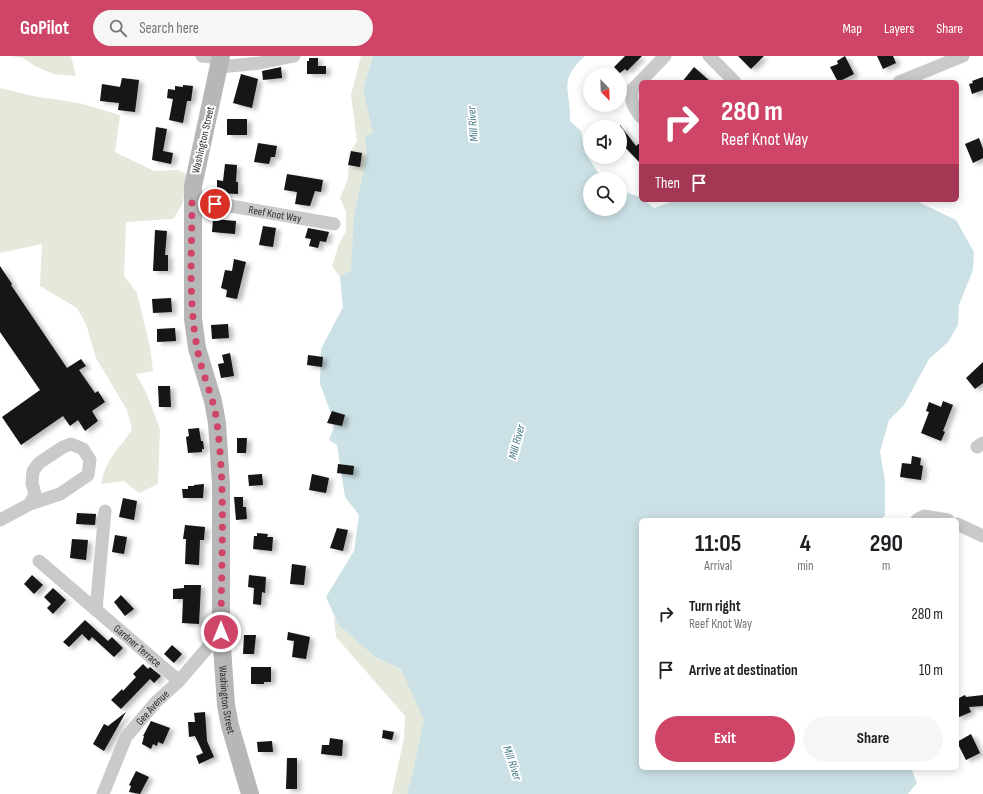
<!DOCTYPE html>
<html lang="en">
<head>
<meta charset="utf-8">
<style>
  body { margin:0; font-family:"Sofia Sans Condensed",sans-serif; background:#f6f6f6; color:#202124; height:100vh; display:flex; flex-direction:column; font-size:15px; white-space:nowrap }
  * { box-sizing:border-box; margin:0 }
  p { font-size:13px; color:#757577 }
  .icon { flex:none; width:22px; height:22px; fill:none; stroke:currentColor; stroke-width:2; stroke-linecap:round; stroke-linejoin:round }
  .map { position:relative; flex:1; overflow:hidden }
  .drawer { position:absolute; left:639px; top:462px; width:320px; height:252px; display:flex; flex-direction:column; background:#fff; border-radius:6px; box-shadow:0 2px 10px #0003 }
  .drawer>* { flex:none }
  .banner { position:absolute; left:639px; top:24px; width:320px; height:122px; border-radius:6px; box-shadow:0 2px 10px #0003; background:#ce4568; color:#fff; overflow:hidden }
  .needle { width:26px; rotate:157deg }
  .controls { position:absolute; left:583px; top:12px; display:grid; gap:8px }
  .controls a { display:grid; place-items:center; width:44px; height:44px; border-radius:50%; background:#fff; box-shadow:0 2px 10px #0003; font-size:20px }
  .pin { position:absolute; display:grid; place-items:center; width:34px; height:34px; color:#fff; margin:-17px; border:2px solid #fff; border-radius:50%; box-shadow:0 1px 4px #0007 }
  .me { position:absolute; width:44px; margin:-22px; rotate:0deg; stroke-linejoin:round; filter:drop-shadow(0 0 3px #0008) }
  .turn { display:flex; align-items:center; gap:14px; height:84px; padding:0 16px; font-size:18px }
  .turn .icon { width:52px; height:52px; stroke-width:2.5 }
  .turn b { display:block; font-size:28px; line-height:34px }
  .then { display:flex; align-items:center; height:38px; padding:0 16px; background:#0003; gap:8px; font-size:15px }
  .eta { display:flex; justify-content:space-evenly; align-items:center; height:68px; text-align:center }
  .eta b { font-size:24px; font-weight:700; line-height:28px }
  .action { display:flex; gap:8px; margin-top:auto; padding:8px 16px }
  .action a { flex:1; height:46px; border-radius:24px; background:#ce4568; color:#fff; font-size:16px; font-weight:700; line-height:46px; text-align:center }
  .action a+a { background:#f6f6f6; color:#202124 }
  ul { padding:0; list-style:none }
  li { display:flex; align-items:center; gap:12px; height:56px; padding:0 16px }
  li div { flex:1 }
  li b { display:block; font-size:15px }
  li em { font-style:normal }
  header { display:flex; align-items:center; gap:24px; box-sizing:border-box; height:56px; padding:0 20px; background:#ce4568; color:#fff }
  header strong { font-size:19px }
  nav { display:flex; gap:22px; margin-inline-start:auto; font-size:14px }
  .search { width:280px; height:36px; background:#f6f6f6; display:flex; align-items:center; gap:10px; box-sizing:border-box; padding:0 14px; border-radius:22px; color:#757577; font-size:15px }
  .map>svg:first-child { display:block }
  .green { fill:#e5e9dc }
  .water { fill:#cbe1e6 }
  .building { fill:#141414; filter:url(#shadow) }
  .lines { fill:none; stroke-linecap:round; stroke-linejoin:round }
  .street { stroke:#cacaca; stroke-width:13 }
  .secondary { stroke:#b7b7b7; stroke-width:18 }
  .route { stroke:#ce4568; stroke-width:7; stroke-dasharray:0 12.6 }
  .labels { text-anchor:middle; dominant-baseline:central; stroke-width:4; stroke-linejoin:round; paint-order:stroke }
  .street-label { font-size:11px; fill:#2d2d2d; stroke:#fff }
  .water-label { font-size:12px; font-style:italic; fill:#467884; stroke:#fff }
</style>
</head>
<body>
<header>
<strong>GoPilot</strong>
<div class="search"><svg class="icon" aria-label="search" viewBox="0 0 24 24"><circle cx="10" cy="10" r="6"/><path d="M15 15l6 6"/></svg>Search here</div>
<nav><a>Map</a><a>Layers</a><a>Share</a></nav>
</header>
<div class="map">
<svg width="983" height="738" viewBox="0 0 983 738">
  <defs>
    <filter id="shadow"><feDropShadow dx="4.5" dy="2.5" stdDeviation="2" flood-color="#0004"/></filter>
  </defs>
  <rect width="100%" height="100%" fill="#fff"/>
  <g class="green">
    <polygon points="11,0 71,0 76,20 53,18 35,10 23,2"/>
    <polygon points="361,0 373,0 363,33 376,78 352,214 340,221 332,210 339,188 346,175 346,156 340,142 348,123 349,98 357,85 351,39"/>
    <path d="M 0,32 L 33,40 L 79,47 L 120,59 L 115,96 L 154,115 L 178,114 L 186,118 L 183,147 L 173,163 L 126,166 L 124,220 L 137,237 L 150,291 L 153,315 L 136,318 L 146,336 L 160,373 L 158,428 L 139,437 L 124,425 L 101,428 C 106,403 117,395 132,374 L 127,354 L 96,302 L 86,268 L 77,252 L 40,230 L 42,188 L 0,197 Z"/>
    <polygon points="334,561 339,568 375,601 407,616 428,642 411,738 392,738 404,682 405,660 336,581"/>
  </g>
  <path class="water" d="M 373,0 L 585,0 C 557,26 571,33 570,65 L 581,75 L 585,96 L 602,123 L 590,123 L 590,153 L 620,153 L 620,134 L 640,141 L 641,144 L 644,144 L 654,152 L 676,144 L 914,144 L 956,164 L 974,196 L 973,214 L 959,249 L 958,269 L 948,286 L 929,303 L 904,349 L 889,364 L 880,396 L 885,425 L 885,459 L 881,464 L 641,464 L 641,712 L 911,712 L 917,727 L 908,738 L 408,738 L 407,735 L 411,725 L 424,664 L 401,613 L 375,601 L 338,568 L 326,541 L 354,495 L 359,459 L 345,441 L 337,389 L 329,384 L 335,368 L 320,328 L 321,293 L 343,251 L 340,221 L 351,214 L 354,160 L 367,99 L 365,80 L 373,77 L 363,33 Z"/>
  <g class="building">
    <polygon points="625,0 642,0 627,15 625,13 620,17 614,11"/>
    <polygon points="738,0 764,0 751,13"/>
    <polygon points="845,0 854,18 838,26 830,11 838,8 837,5"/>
    <polygon points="877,0 893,0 896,7 883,13"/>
    <polygon points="309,2 318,2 318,10 326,10 326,18 307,18 307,5 309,5"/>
    <polygon points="281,11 282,22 263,24 262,15"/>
    <polygon points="694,11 711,26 682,26"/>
    <polygon points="241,18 258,23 252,52 233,47"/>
    <polygon points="983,21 983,34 972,38 969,28 973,27 972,25"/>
    <polygon points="122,22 139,24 135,56 118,54 119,47 100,45 102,28 120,31"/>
    <polygon points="183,29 193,30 191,45 187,45 183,67 169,64 173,43 167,42 168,33 175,34 175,30 183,31"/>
    <rect x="227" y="63" width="20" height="16"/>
    <polygon points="620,69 636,90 641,86 641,108 620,86"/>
    <polygon points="156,71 167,73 163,95 173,97 171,108 152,104"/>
    <polygon points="979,82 983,93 983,102 973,107 965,88"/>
    <polygon points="258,87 277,90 275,101 271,101 269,108 254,106"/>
    <polygon points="351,95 362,97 360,111 348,109"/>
    <polygon points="225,108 237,109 236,126 238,126 238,138 217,137 217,124 223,125"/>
    <polygon points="287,118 323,124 321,136 315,135 310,150 295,148 297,136 284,134"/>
    <polygon points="213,163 236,165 235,178 212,176"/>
    <polygon points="263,170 276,172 273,191 259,189"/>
    <polygon points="308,172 329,176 326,186 320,185 318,192 309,190 311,183 305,182"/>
    <polygon points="155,174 167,175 165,199 168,199 168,215 153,215"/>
    <polygon points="234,203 246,206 237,243 226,241 227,234 221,232 225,214 232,215"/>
    <polygon points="0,210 12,228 11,229 67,312 81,303 86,310 79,314 95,337 98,335 105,346 92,355 98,365 85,375 78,364 70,370 63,360 21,389 2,361 40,334 0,276"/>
    <polygon points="171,242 172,256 153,257 152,243"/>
    <polygon points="228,268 229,282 212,283 211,269"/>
    <polygon points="175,272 176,285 157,286 157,273"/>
    <polygon points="230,297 234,320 221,322 218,308 224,307 222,299"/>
    <polygon points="308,299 323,301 322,311 307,309"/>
    <polygon points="983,306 983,327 975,333 966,322"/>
    <polygon points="158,330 170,330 171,351 159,351"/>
    <polygon points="943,345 953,349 943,375 945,376 941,385 921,377 929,356 926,355 929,346 941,351"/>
    <polygon points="332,355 345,359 342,370 327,367"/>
    <polygon points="199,372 201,385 203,385 204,393 202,393 202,396 188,397 186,381 189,380 188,373"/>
    <polygon points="237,382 247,382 246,397 237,397"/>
    <polygon points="912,400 921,402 920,409 923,410 921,424 900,421 902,407 911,408"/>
    <polygon points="338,408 354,410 353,419 337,417"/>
    <polygon points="262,418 263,429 249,430 248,419"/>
    <polygon points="312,418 329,422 326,437 309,434"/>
    <polygon points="204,428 203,442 183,442 182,433 188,433 188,430 194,430 194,429"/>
    <polygon points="234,441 243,441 243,451 246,451 247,463 236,464"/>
    <polygon points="123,442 137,445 134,464 119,461"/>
    <polygon points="77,457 96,458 95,469 76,468"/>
    <polygon points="185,469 205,471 204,484 200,484 199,509 185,508 186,483 183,483"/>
    <polygon points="337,472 348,474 343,495 330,492"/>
    <polygon points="257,477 268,478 267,481 273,481 272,495 253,493 254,480 257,480"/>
    <polygon points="115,479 127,481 124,498 112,496"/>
    <polygon points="72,483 88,484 86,504 70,502"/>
    <polygon points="292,508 306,510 304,529 290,528"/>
    <polygon points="32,519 43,529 34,538 24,528"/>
    <polygon points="249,519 266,521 265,537 262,536 261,549 253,548 254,532 248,531"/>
    <polygon points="184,529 201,529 199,568 182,567 183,543 173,543 173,533 184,532"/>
    <polygon points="53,532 66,544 53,558 47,552 51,548 44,541"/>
    <polygon points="121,539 134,553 125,560 114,546"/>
    <polygon points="85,564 108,585 112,581 123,592 114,601 92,581 89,585 82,578 69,591 63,586"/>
    <polygon points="288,576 310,581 306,603 292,601 294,585 287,584"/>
    <polygon points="244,579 256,579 254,598 243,598"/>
    <polygon points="172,589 182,598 174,607 164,598"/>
    <polygon points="143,608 148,613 150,611 161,620 154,627 150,623 121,653 111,644 122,633 123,635 136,621 133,618"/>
    <polygon points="251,611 271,611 271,626 264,626 264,628 251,628"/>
    <polygon points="965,639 966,641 983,639 983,650 969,651 971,656 957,662 957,643"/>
    <polygon points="126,656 104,695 93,688 104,668 108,670"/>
    <polygon points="205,656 207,685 214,701 199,708 196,700 203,697 195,680 189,681 188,666 195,666 194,657"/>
    <polygon points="151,665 170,672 163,688 158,686 157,690 153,688 151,693 142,688 144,680 143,680"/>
    <polygon points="383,674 394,676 392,684 382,682"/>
    <polygon points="971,678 980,697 966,704 957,686"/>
    <polygon points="330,682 343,684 342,700 321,698 322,689 329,689"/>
    <polygon points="272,685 273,696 258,696 257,686"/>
    <polygon points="287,702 297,702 297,733 286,733"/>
    <polygon points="136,715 149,721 140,738 129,736 131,730 129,729"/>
  </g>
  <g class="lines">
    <g class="street">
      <polyline points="202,0 221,2"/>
      <polyline points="709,0 735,26"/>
      <polyline points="220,11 260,7 294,0"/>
      <polyline points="899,26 963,0"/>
      <path d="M 641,61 C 634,52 630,46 632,34 L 665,0"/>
      <path id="s1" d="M 192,145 L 225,149 L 334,168"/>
      <polyline points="977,391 983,387"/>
      <polyline points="0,464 30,448 60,438 88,419 90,404 83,393 71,388 63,391 39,407 33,415 32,427 35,438 30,448"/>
      <polyline points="917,464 924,460 948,464"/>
      <polyline points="957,468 983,480"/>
      <path id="s2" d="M 39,505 L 179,625"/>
      <polyline points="96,554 105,455"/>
      <path id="s3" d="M 103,738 L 126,681 L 156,646 L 179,625 L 221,576"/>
    </g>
    <path class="secondary" id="s4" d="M 221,0 L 193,130 L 193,263 L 197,292 L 213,345 L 217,367 L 221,428 L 221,576 L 226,649 L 230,670 L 250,738"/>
  </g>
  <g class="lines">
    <path class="route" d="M 215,148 L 192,145 C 192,193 188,244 197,291 C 201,317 214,341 217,367 C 226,436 221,507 221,576"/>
  </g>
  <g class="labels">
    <g class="street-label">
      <text transform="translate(203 84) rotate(-77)">Washington Street</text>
      <text stroke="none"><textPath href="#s1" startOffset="84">Reef Knot Way</textPath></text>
      <text stroke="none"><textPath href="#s2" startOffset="130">Gardner Terrace</textPath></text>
      <text stroke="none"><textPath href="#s4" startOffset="650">Washington Street</textPath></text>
      <text stroke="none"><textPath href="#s3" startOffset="101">Gee Avenue</textPath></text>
    </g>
    <g class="water-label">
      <text transform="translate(473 68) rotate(-95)">Mill River</text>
      <text transform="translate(517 386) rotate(-76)">Mill River</text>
      <text transform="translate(512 707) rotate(71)">Mill River</text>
    </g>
  </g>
</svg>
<div class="controls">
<a><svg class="needle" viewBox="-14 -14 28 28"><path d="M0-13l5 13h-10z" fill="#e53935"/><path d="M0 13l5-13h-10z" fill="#757577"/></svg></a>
<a><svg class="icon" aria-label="sound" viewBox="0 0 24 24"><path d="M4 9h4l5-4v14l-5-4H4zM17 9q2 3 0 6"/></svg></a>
<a><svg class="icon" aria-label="search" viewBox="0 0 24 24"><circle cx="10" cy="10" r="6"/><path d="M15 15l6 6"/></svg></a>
</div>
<div class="pin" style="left:215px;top:148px;background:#d93025"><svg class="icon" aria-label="arrive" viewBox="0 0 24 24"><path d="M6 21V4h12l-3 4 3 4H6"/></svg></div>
<svg class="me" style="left:221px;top:576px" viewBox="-20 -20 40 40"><circle r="17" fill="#ce4568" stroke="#fff" stroke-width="3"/><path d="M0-11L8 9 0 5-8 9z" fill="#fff"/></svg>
<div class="banner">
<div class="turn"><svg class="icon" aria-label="right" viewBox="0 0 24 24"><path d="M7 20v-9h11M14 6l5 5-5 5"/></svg><div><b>280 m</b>Reef Knot Way</div></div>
<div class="then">Then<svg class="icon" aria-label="arrive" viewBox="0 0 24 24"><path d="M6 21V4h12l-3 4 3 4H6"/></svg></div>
</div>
<section class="drawer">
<div class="eta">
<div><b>11:05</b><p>Arrival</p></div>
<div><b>4</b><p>min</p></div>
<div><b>290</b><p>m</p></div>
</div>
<ul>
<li><svg class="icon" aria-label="right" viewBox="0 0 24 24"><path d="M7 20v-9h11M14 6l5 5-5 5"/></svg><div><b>Turn right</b><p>Reef Knot Way</p></div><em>280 m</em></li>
<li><svg class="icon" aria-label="arrive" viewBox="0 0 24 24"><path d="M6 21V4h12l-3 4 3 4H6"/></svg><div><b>Arrive at destination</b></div><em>10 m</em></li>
</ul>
<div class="action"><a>Exit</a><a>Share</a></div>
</section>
</div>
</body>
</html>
